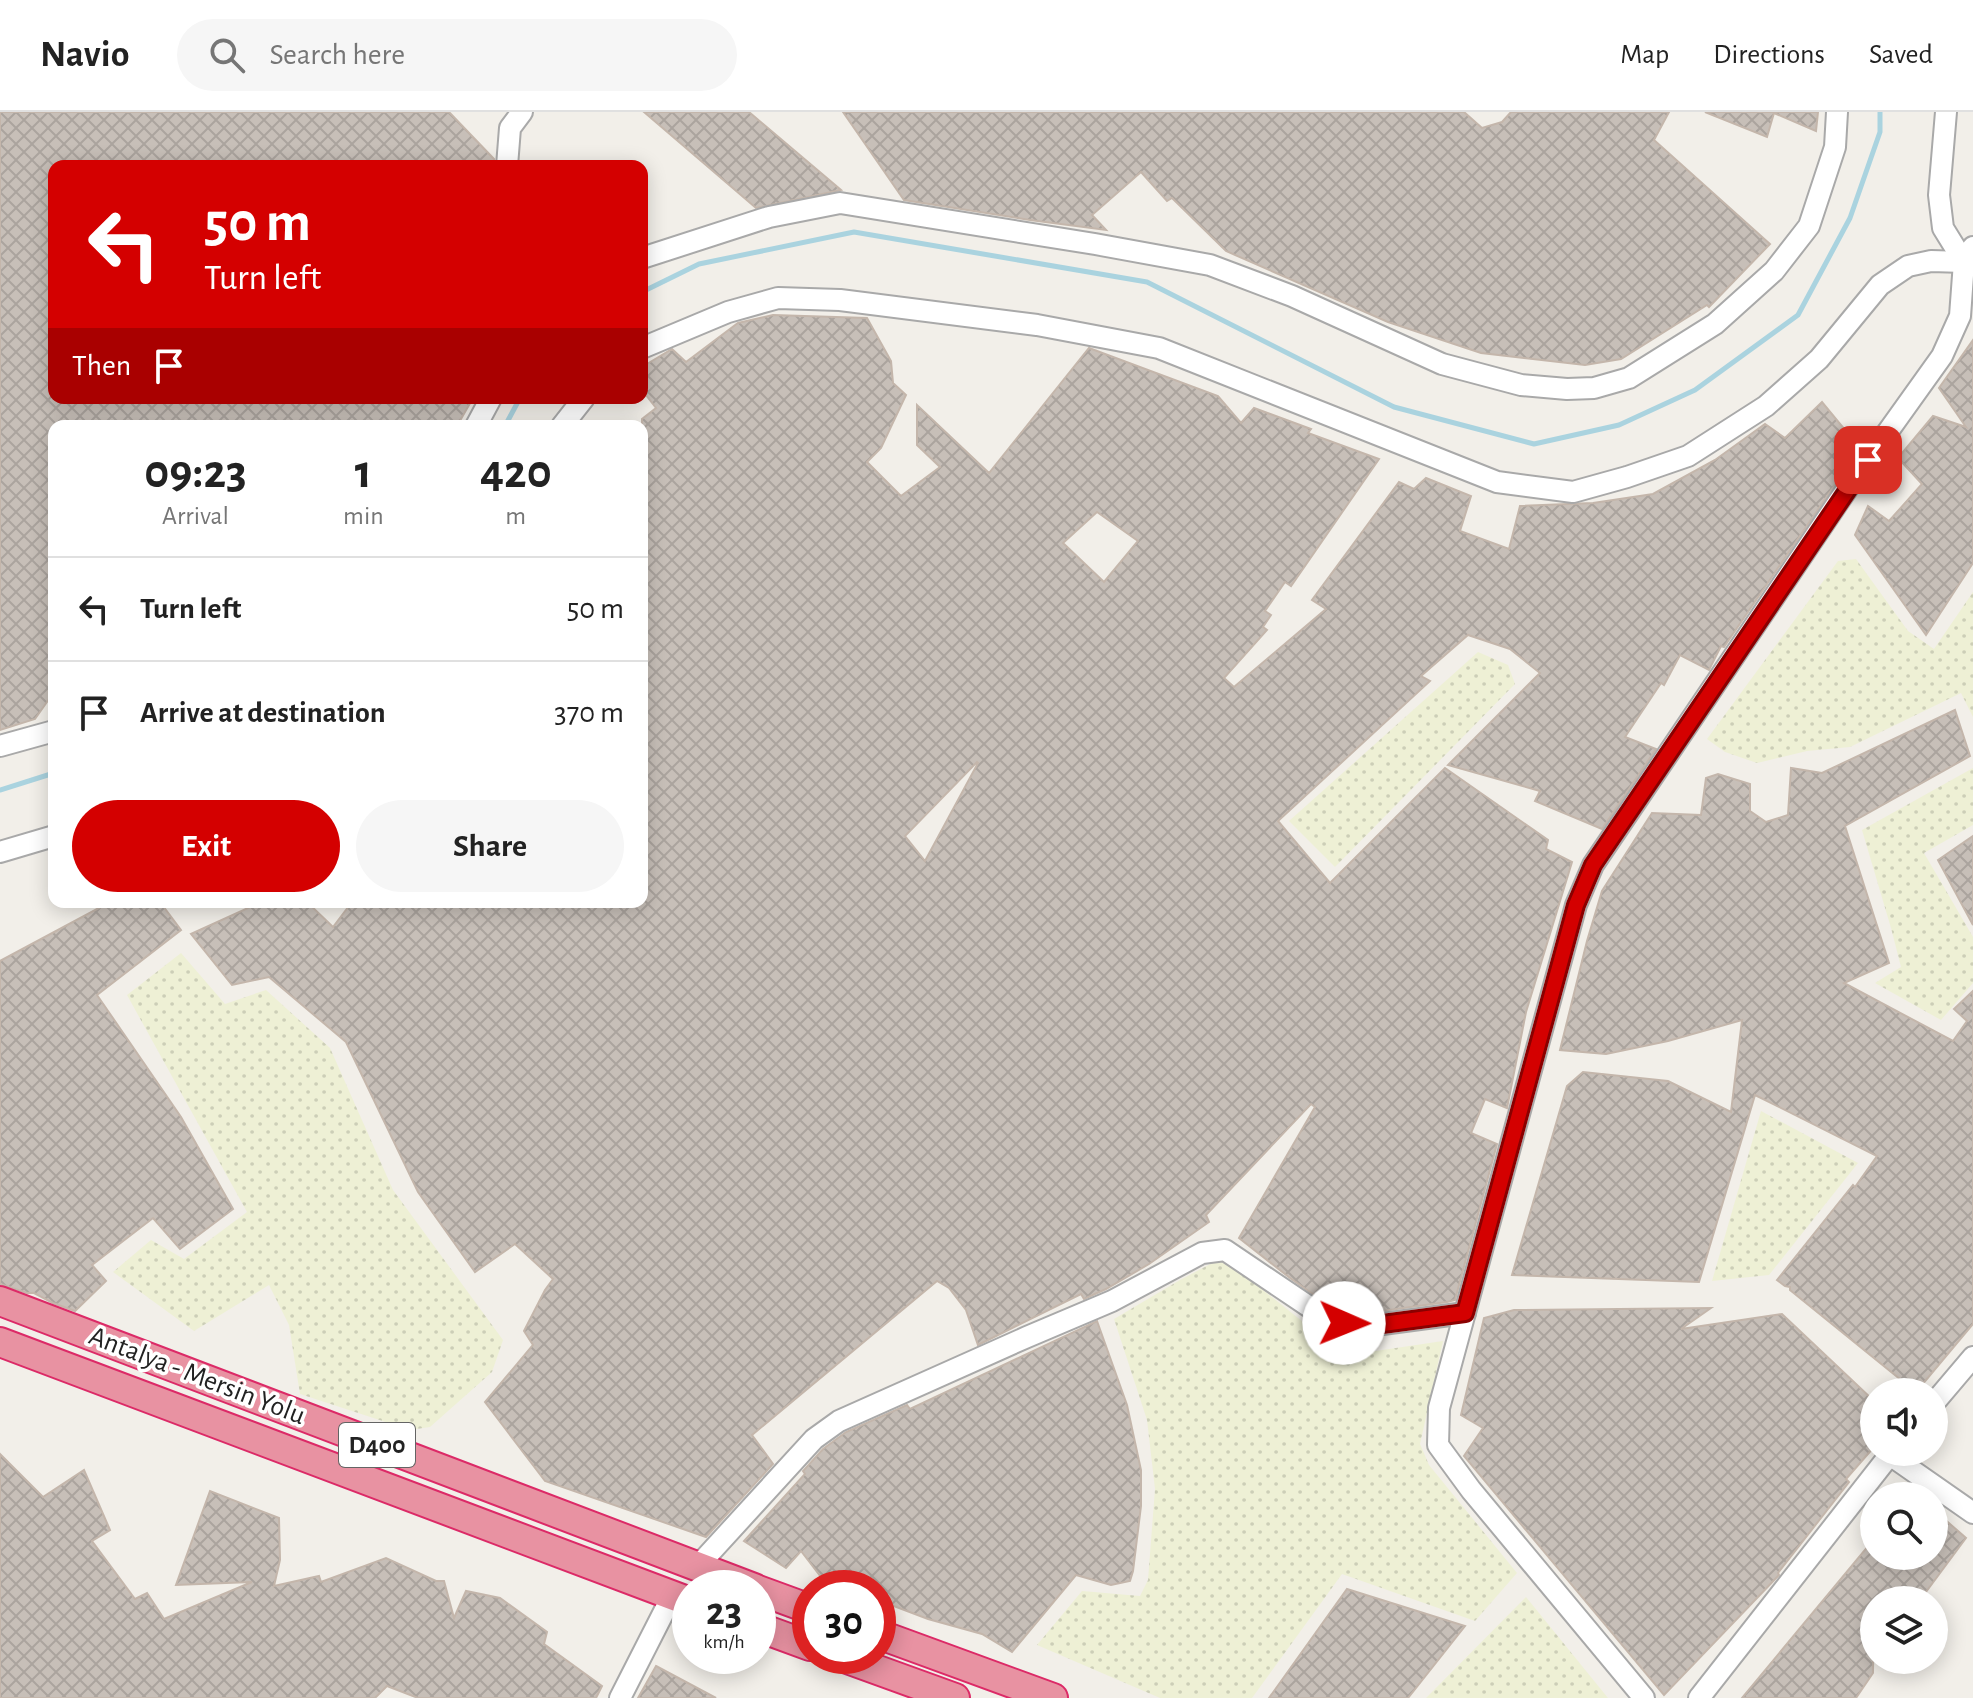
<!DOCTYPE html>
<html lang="en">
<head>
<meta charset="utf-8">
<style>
  body { margin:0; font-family:"Alegreya Sans",sans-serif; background:#f6f6f6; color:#222; height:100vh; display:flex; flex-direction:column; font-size:30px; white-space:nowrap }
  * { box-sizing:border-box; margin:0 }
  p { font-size:26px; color:#767676 }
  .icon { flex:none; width:44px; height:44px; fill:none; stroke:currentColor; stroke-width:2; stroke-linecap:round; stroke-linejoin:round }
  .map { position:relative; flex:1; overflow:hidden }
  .sheet { position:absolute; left:48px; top:308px; width:600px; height:488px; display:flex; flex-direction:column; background:#fff; border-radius:16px; box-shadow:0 4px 20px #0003 }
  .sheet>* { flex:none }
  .guide { position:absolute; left:48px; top:48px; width:600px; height:244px; border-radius:16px; box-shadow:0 4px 20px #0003; background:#d40000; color:#fff; overflow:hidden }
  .buttons { position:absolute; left:1860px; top:1266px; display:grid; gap:16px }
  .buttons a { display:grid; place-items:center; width:88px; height:88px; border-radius:50%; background:#fff; box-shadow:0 4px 20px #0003; font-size:40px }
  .speed { position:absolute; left:672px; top:1458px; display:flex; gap:16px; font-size:40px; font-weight:700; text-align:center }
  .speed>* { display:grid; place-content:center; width:104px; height:104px; border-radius:50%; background:#fff; box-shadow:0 4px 20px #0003; line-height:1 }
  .speed small { font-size:20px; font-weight:400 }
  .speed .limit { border:12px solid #d22; background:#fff; color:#111 }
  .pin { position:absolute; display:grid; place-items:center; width:68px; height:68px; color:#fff; margin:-34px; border-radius:16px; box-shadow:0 4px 12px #0006 }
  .me { position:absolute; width:88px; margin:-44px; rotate:91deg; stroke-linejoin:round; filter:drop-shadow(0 0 6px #0008) }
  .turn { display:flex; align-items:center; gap:28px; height:168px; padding:0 24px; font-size:36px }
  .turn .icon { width:104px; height:104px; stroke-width:2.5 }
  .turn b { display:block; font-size:56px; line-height:68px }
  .then { display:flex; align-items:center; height:76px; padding:0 24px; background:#0003; gap:16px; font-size:30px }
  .eta { display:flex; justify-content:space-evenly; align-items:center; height:136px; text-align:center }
  .eta b { font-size:48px; font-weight:700; line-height:56px }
  .action { display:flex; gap:16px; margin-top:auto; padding:16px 24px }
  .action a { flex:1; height:92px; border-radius:48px; background:#d40000; color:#fff; font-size:32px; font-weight:700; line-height:92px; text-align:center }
  .action a+a { background:#f6f6f6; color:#222 }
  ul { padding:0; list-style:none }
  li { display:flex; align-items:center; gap:24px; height:104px; padding:0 24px; border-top:2px solid #e0e0e0 }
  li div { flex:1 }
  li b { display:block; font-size:30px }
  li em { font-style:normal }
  header { display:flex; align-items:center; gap:48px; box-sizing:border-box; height:112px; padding:0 40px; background:#fff; border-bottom:2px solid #e0e0e0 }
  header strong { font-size:38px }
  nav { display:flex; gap:44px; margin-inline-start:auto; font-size:28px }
  .search { width:560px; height:72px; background:#f6f6f6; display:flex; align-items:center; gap:20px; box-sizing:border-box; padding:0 28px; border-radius:44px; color:#767676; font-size:30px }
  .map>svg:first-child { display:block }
  .farmland { fill:url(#farmland-dots) }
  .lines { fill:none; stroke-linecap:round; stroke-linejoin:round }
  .stream { stroke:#aad3df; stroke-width:5 }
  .building { fill:url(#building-cross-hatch); stroke:#c4b6ab; stroke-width:2; fill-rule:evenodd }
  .minor-casing { stroke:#a9a9a9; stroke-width:24 }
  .highway-casing { stroke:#dc2a67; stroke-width:32 }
  .minor { stroke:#fff; stroke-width:20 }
  .highway { stroke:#e892a2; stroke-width:28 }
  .route-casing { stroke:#8a0000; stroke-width:20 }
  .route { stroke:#d40000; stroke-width:14 }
  .labels { text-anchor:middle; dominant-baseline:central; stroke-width:7; stroke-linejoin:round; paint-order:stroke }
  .shield { fill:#fff; stroke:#646464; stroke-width:2 }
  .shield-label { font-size:26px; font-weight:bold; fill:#222 }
  .street-label { font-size:28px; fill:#222; stroke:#fff }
</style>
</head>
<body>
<header>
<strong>Navio</strong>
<div class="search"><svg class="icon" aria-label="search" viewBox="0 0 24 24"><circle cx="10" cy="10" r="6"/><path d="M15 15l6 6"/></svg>Search here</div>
<nav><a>Map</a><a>Directions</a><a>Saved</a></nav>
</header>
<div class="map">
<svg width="1973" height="1586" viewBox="0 0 1973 1586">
  <defs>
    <pattern id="farmland-dots" width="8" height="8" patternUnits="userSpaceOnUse" patternTransform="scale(2)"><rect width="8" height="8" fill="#eef0d5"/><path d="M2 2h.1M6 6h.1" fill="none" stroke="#ccceb7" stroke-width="1.8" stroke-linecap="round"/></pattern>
    <pattern id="building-cross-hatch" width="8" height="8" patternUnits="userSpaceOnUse" patternTransform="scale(2)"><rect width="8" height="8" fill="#c7bfb8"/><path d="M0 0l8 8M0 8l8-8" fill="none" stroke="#aba49e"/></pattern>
  </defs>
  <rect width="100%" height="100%" fill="#f2efe9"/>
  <g class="farmland">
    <polygon points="1856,447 1908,519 1934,537 1973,480 1973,605 1961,581 1850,635 1807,639 1757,651 1725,640 1707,627 1838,449"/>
    <polygon points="1478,540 1508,553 1515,572 1335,755 1289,709"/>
    <polygon points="1973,656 1973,713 1924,741 1973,825 1973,871 1941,908 1875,871 1901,855 1891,816 1862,718"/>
    <polygon points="181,841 225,892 266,878 330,936 393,1078 503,1228 492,1260 430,1315 410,1318 300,1282 289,1213 269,1173 194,1219 113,1160 151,1128 184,1147 247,1100 127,883"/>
    <polygon points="1761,999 1858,1051 1769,1163 1712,1169"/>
    <polygon points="1218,1148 1248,1166 1322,1225 1362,1241 1443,1229 1420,1332 1429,1353 1517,1461 1475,1509 1342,1462 1252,1586 1160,1586 1037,1533 1082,1479 1140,1484 1148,1468 1155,1377 1147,1308 1114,1207 1180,1168"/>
    <polygon points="1526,1485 1608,1586 1426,1586"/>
  </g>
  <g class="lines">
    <g class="stream">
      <polyline points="642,180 699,152 854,120 1147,170 1394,295 1534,332 1619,313 1695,278 1798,203 1850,106 1880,20 1880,0"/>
      <polyline points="505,314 520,286"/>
      <polyline points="0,678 54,661"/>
    </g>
  </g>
  <g class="building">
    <polygon points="0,0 449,0 494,47 494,54 54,54 54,286 473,286 457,314 54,314 54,580 35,607 0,618"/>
    <polygon points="644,0 749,0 841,78 756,96"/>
    <polygon points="843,0 1464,0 1482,16 1502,10 1511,0 1669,0 1654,28 1770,132 1709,195 1707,193 1621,247 1585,253 1481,241 1388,210 1226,139 1172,86 1167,89 1141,60 1092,103 1106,118 1030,108 904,88"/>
    <polygon points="1705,0 1818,0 1816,19 1774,1 1767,25"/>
    <path d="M 773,203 L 867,206 L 891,249 L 893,271 L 906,283 L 881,336 L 867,350 L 901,384 L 940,355 L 917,333 L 917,293 L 989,361 L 1089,236 L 1218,284 L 1241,311 L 1254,296 L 1311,317 L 1308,321 L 1379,347 L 1291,474 L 1285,470 L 1265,499 L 1271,503 L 1263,515 L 1267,518 L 1224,566 L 1234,575 L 1326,497 L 1312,488 L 1399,370 L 1414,377 L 1426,366 L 1471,384 L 1460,419 L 1509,437 L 1520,394 L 1593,391 L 1653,382 L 1715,348 L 1765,312 L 1785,326 L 1822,290 L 1860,336 L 1724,535 L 1721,534 L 1709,558 L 1680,543 L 1664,573 L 1661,571 L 1625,625 L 1656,637 L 1602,717 L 1535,689 L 1540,679 L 1448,653 L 1540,561 L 1510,537 L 1468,523 L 1421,564 L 1430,569 L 1278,709 L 1330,771 L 1445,656 L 1548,728 L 1546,737 L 1572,750 L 1526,900 L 1507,996 L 1485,987 L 1471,1021 L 1497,1032 L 1455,1188 L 1447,1190 L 1375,1200 L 1347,1198 L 1320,1187 L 1290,1166 L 1239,1126 L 1315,995 L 1311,992 L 1206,1103 L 1209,1110 L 1149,1152 L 1106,1177 L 1084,1187 L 1081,1182 L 978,1233 L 966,1198 L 949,1176 L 937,1169 L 752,1323 L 773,1352 L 706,1425 L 545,1369 L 485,1290 L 533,1233 L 524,1219 L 545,1178 L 553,1167 L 515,1132 L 475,1160 L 418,1080 L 346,930 L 269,865 L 232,873 L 191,822 L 261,790 L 307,790 L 333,815 L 352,790 L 642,790 L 642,307 L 656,296 L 642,278 L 642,255 L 672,237 L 686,250 L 738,211 ZM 1097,400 L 1138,429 L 1104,470 L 1063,431 ZM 977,650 L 978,651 L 925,749 L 905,724 Z"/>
    <polygon points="1973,228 1973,451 1926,523 1855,423 1868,394 1889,409 1922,372 1898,346 1933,304 1966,315 1939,276"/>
    <polygon points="1955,598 1970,644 1845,714 1889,851 1844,871 1953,929 1967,909 1954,897 1973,879 1973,1212 1916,1280 1790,1178 1790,1175 1785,1174 1777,1168 1853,1073 1855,1075 1877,1044 1755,983 1699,1170 1512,1163 1567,974 1583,960 1668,969 1731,1000 1742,908 1668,929 1606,942 1560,938 1587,829 1602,779 1652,701 1701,703 1706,666 1718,662 1750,672 1750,699 1766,710 1788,703 1791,656 1822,661"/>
    <polygon points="1973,724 1973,813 1938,748"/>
    <polygon points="110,790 160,790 181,818 97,883 181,1005 233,1097 180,1137 153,1106 92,1153 106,1169 75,1199 53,1191 34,1181 27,1181 0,1172 0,849"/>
    <polygon points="1711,1196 1681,1217 1782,1202 1874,1289 1874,1335 1846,1367 1849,1370 1778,1461 1779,1463 1664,1583 1464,1344 1483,1316 1461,1303 1484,1206 1514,1198"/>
    <polygon points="1097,1209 1127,1293 1141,1358 1141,1394 1133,1459 1130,1469 1111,1473 1076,1463 1012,1540 982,1522 928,1507 878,1488 878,1476 844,1476 824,1469 801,1439 786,1456 744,1429 805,1362 803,1359 823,1337 846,1320 907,1293 910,1297"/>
    <polygon points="0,1342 43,1385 84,1358 110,1418 92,1429 135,1487 147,1481 164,1507 252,1470 176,1473 210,1379 279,1406 280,1448 274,1474 319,1464 321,1470 386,1446 436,1469 444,1469 454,1506 466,1479 500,1486 547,1520 544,1532 602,1574 596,1586 418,1586 387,1574 375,1586 0,1586"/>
    <polygon points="1934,1398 1966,1426 1920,1488 1874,1488 1873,1561 1856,1586 1742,1586 1874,1427 1874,1444 1934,1444"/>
    <polygon points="1347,1477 1465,1514 1408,1586 1269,1586"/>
    <polygon points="656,1554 716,1586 638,1586"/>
  </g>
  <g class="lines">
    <defs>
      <g id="minor">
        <polyline points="1946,0 1939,83 1943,116 1964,150"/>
        <polyline points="507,54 510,16 522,0"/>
        <polyline points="642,146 769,105 840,91 1095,132 1210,153 1292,184 1442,252 1521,273 1567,277 1594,276 1629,266 1715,212 1774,159 1809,114 1835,35 1837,0"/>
        <polyline points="642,236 728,200 778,186 840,188 1037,213 1159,236 1497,370 1573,380 1627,365 1688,344 1766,294 1819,247 1880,173 1908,154 1931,149 1964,150"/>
        <polyline points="476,314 491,286"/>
        <polyline points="562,314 584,286"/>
        <polyline points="0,634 54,619"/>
        <polyline points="0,740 54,724"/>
        <polyline points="1934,1291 1973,1245"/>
        <polyline points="1890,1343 1973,1401"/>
        <polyline points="697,1455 814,1327 839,1309 1027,1225 1112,1189 1202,1141 1225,1138 1314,1198 1344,1211 1375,1213 1465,1201"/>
        <polyline points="620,1586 672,1484"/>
        <polyline points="1644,1586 1471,1378 1438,1333 1439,1296 1576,793 1593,753 1849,374 1942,244 1960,204 1964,150 1973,135"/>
        <polyline points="1699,1586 1892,1340"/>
      </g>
      <g id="highway">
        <polyline points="0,1189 754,1476"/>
        <polyline points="0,1230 690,1490"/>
        <polyline points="758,1478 810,1497"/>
        <polyline points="758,1515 810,1534"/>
        <polyline points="878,1522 1053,1586"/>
        <polyline points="839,1544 955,1586"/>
      </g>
    </defs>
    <use href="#minor" class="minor-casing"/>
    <use href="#highway" class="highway-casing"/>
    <use href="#minor" class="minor"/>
    <use href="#highway" class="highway"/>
  </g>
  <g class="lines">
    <defs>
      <polyline id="route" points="1344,1211 1375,1213 1465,1201 1576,793 1593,753 1868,348"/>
    </defs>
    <use href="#route" class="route-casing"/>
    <use href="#route" class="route"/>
  </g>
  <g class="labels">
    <rect class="shield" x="339" y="1311" width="76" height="44" rx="6"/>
    <g class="shield-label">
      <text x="377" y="1333">D400</text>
    </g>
    <g class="street-label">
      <text transform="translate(197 1264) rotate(21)">Antalya - Mersin Yolu</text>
    </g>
  </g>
</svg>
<div class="buttons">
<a><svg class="icon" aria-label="sound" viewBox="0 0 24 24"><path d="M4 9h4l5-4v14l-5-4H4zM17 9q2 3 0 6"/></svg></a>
<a><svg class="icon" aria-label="search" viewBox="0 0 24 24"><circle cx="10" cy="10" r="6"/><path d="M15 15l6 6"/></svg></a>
<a><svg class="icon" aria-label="layers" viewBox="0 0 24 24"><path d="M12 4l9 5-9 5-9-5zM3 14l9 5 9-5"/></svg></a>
</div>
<div class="speed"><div>23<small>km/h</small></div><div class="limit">30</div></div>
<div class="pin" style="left:1868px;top:348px;background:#d93025"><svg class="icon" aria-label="arrive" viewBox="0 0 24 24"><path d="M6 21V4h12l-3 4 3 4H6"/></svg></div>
<svg class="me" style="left:1344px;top:1211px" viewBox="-20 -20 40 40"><circle r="19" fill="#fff"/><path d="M0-13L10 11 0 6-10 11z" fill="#d40000"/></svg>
<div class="guide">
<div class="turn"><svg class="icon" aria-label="left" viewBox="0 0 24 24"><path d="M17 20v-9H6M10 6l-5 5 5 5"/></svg><div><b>50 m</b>Turn left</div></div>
<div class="then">Then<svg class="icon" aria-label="arrive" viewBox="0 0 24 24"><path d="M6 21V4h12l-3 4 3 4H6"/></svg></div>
</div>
<section class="sheet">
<div class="eta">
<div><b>09:23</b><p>Arrival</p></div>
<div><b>1</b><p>min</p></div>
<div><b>420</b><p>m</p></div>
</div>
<ul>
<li><svg class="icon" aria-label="left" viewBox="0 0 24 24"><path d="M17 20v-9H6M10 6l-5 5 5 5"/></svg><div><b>Turn left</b></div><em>50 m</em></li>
<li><svg class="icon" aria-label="arrive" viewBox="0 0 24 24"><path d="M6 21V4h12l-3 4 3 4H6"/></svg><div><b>Arrive at destination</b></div><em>370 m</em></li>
</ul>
<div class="action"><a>Exit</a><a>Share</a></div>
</section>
</div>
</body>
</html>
